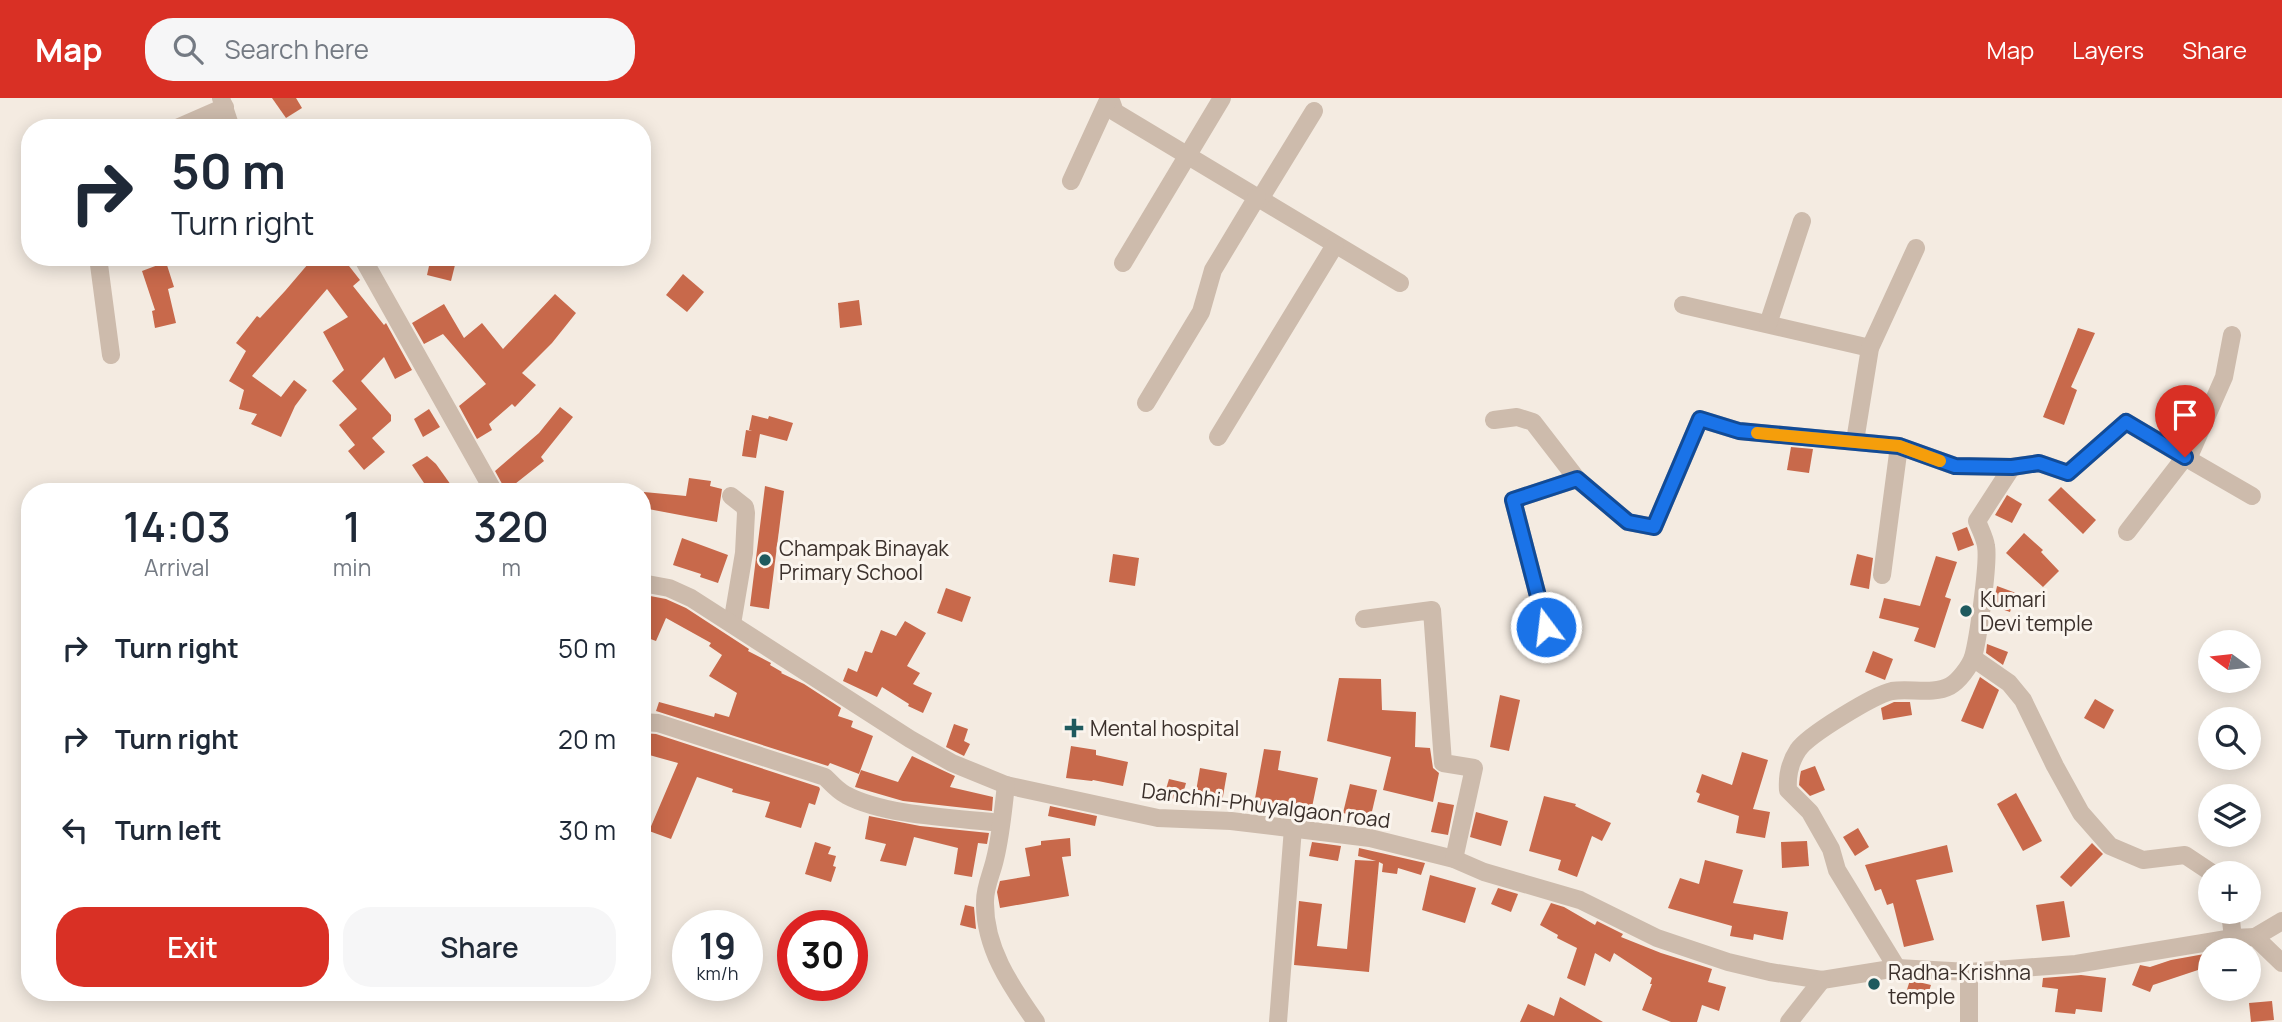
<!DOCTYPE html>
<html lang="en">
<head>
<meta charset="utf-8">
<style>
  body { margin:0; font-family:Manrope,sans-serif; background:#f6f6f7; color:#1f2937; height:100vh; display:flex; flex-direction:column; font-size:26px; white-space:nowrap }
  * { box-sizing:border-box; margin:0 }
  p { font-size:23px; color:#747a83 }
  .icon { flex:none; width:38px; height:38px; fill:none; stroke:currentColor; stroke-width:2; stroke-linecap:round; stroke-linejoin:round }
  .map { position:relative; flex:1; overflow:hidden }
  .side { position:absolute; left:21px; top:385px; width:630px; height:518px; display:flex; flex-direction:column; background:#fff; border-radius:28px; box-shadow:0 4px 18px #0003 }
  .side>* { flex:none }
  .guide { position:absolute; left:21px; top:21px; width:630px; height:147px; border-radius:28px; box-shadow:0 4px 18px #0003; background:#fff; color:#1f2937; overflow:hidden }
  .needle { width:46px; rotate:285deg }
  .buttons { position:absolute; left:2198px; top:532px; display:grid; gap:14px }
  .buttons a { display:grid; place-items:center; width:63px; height:63px; border-radius:50%; background:#fff; box-shadow:0 4px 18px #0003; font-size:35px }
  .speed { position:absolute; left:672px; top:812px; display:flex; gap:14px; font-size:35px; font-weight:700; text-align:center }
  .speed>* { display:grid; place-content:center; width:91px; height:91px; border-radius:50%; background:#fff; box-shadow:0 4px 18px #0003; line-height:1 }
  .speed small { font-size:18px; font-weight:400 }
  .speed .limit { border:10px solid #d22; background:#fff; color:#111 }
  .pin { position:absolute; display:grid; place-items:center; width:60px; height:60px; color:#fff; margin:-72px -30px; border-radius:50% 50% 50% 0; rotate:-45deg; box-shadow:0 0 7px #0007 }
  .pin .icon { rotate:45deg }
  .me { position:absolute; width:77px; margin:-38px; rotate:345deg; stroke-linejoin:round; filter:drop-shadow(0 0 5px #0008) }
  .turn { display:flex; align-items:center; gap:24px; height:147px; padding:0 35px; font-size:32px }
  .turn .icon { width:91px; height:91px; stroke-width:2.5 }
  .turn b { display:block; font-size:49px; line-height:60px }
  .eta { display:flex; justify-content:space-evenly; align-items:center; height:119px; text-align:center }
  .eta b { font-size:42px; font-weight:600; line-height:49px }
  .action { display:flex; gap:14px; margin-top:auto; padding:14px 35px }
  .action a { flex:1; height:80px; border-radius:28px; background:#d93025; color:#fff; font-size:28px; font-weight:600; line-height:80px; text-align:center }
  .action a+a { background:#f6f6f7; color:#1f2937 }
  ul { padding:0; list-style:none }
  li { display:flex; align-items:center; gap:21px; height:91px; padding:0 35px }
  li div { flex:1 }
  li b { display:block; font-size:26px }
  li em { font-style:normal }
  header { display:flex; align-items:center; gap:42px; box-sizing:border-box; height:98px; padding:0 35px; background:#d93025; color:#fff }
  header strong { font-size:33px }
  nav { display:flex; gap:38px; margin-inline-start:auto; font-size:24px }
  .search { width:490px; height:63px; background:#f6f6f7; display:flex; align-items:center; gap:18px; box-sizing:border-box; padding:0 24px; border-radius:28px; color:#747a83; font-size:26px }
  .map>svg:first-child { display:block }
  .building { fill:#c8694b }
  .lines { fill:none; stroke-linecap:round; stroke-linejoin:round }
  .minor { stroke:#cdbbac; stroke-width:18 }
  .route-casing { stroke:#114b97; stroke-width:18 }
  .route { stroke:#1a73e8; stroke-width:12 }
  .slow { stroke:#f59e0b; stroke-width:12 }
  .poi-dot { fill:#1f5a5e; stroke:#fbf5ee; stroke-width:2.5 }
  .labels { text-anchor:middle; dominant-baseline:central; stroke-width:6; stroke-linejoin:round; paint-order:stroke }
  .poi-label { font-size:21px; fill:#3b302b; stroke:#fbf5ee; text-anchor:start }
  .street-label { font-size:21px; fill:#3b302b; stroke:#fbf5ee }
</style>
</head>
<body>
<header>
<strong>Map</strong>
<div class="search"><svg class="icon" aria-label="search" viewBox="0 0 24 24"><circle cx="10" cy="10" r="6"/><path d="M15 15l6 6"/></svg>Search here</div>
<nav><a>Map</a><a>Layers</a><a>Share</a></nav>
</header>
<div class="map">
<svg width="2282" height="924" viewBox="0 0 2282 924">
  <rect width="100%" height="100%" fill="#f4ebe1"/>
  <g class="building">
    <polygon points="272,0 296,0 302,10 286,20"/>
    <polygon points="314,159 342,159 360,182 353,188 384,227 386,225 412,272 395,281 384,259 361,283 391,317 391,323 372,340 385,354 364,372 348,353 355,347 339,327 357,311 332,283 344,272 323,234 348,219 327,191 252,278 281,299 294,282 307,292 295,308 281,339 251,326 257,316 239,311 244,292 229,283 246,253 236,245 257,218 260,220 285,193"/>
    <polygon points="431,159 457,159 451,183 427,177"/>
    <polygon points="166,164 174,189 168,191 176,225 155,230 152,213 155,212 142,173"/>
    <polygon points="683,176 704,194 687,214 666,197"/>
    <polygon points="555,196 576,215 552,245 522,275 536,287 515,309 512,306 489,326 492,332 477,341 459,308 486,286 443,236 424,246 412,225 444,206 464,240 482,225 503,251"/>
    <polygon points="859,202 862,227 840,230 838,205"/>
    <polygon points="2078,230 2095,235 2071,289 2077,292 2064,327 2043,319"/>
    <polygon points="560,309 573,319 541,359 544,363 506,393 495,373 539,335"/>
    <polygon points="429,311 440,329 423,339 414,321"/>
    <polygon points="752,317 768,321 769,318 793,325 787,343 760,336 756,360 742,358 746,332 752,333 749,332"/>
    <polygon points="1791,349 1813,351 1809,375 1787,372"/>
    <polygon points="427,358 436,366 456,394 430,394 412,367"/>
    <polygon points="689,380 711,383 710,388 722,391 717,424 643,410 644,394 686,398"/>
    <polygon points="765,388 784,393 769,511 750,508"/>
    <polygon points="2061,389 2096,422 2083,436 2048,402"/>
    <polygon points="2007,397 2022,406 2012,425 1995,417"/>
    <polygon points="1967,429 1974,447 1958,453 1952,435"/>
    <polygon points="2024,435 2043,452 2041,454 2059,473 2043,489 2006,455"/>
    <polygon points="682,440 728,457 718,485 700,479 701,476 673,467"/>
    <polygon points="1113,456 1139,460 1135,488 1109,484"/>
    <polygon points="1857,456 1873,460 1869,491 1850,487"/>
    <polygon points="1936,458 1957,464 1945,499 1951,501 1935,550 1914,543 1919,530 1879,520 1884,500 1920,508"/>
    <polygon points="1997,488 2016,495 2010,514 1993,508"/>
    <polygon points="946,490 971,499 962,524 937,515"/>
    <polygon points="645,497 666,501 686,510 749,551 748,553 771,565 770,567 782,574 781,575 804,586 841,610 838,618 853,623 851,629 873,638 859,676 830,665 828,668 656,613 659,604 714,619 715,615 729,619 737,595 709,578 722,557 709,548 711,545 666,520 656,543 642,538 642,509"/>
    <polygon points="905,523 926,535 907,568 920,575 913,586 932,595 923,615 908,608 909,606 882,589 877,599 843,583 848,570 857,574 865,553 872,555 881,532 896,538"/>
    <polygon points="1987,546 2008,554 2003,567 1986,555"/>
    <polygon points="1873,553 1893,561 1885,582 1865,574"/>
    <polygon points="1980,579 1999,592 1983,631 1961,623"/>
    <polygon points="1339,580 1381,581 1382,612 1416,614 1415,649 1430,650 1433,670 1439,675 1433,704 1383,692 1391,659 1327,643"/>
    <polygon points="1500,597 1520,602 1509,653 1490,649"/>
    <polygon points="2095,601 2114,612 2104,631 2084,620"/>
    <polygon points="1894,604 1910,604 1912,617 1883,622 1881,610"/>
    <polygon points="954,626 968,631 964,643 970,646 964,658 946,649"/>
    <polygon points="642,635 656,636 819,689 820,691 815,707 809,705 801,730 765,719 770,704 732,694 733,691 697,679 671,741 649,733 678,665 642,655"/>
    <polygon points="1071,648 1096,652 1096,657 1128,664 1123,688 1093,682 1092,683 1066,680"/>
    <polygon points="1264,651 1281,653 1278,672 1318,680 1311,714 1275,706 1274,710 1254,706"/>
    <polygon points="1742,654 1768,662 1753,711 1770,714 1765,740 1736,735 1739,718 1697,704 1700,696 1696,694 1702,676 1732,687"/>
    <polygon points="912,658 955,678 950,689 993,699 992,713 903,703 855,689 861,672 898,684"/>
    <polygon points="1815,668 1825,692 1810,698 1799,687 1800,678 1801,673"/>
    <polygon points="1200,670 1227,675 1222,704 1195,699"/>
    <polygon points="1169,681 1186,685 1181,703 1164,698"/>
    <polygon points="1350,686 1377,692 1370,722 1343,715"/>
    <polygon points="2016,695 2042,743 2023,753 1997,706"/>
    <polygon points="1544,698 1576,706 1575,708 1611,725 1602,743 1592,738 1577,779 1558,772 1561,762 1529,753"/>
    <polygon points="1438,704 1454,707 1448,737 1431,734"/>
    <polygon points="1050,708 1097,718 1095,728 1048,718"/>
    <polygon points="1476,714 1508,723 1501,748 1470,739"/>
    <polygon points="869,718 920,728 989,735 987,746 978,745 972,779 954,776 958,750 914,739 906,768 880,763 886,746 865,741"/>
    <polygon points="1858,730 1869,749 1855,758 1843,739"/>
    <polygon points="1070,740 1071,758 1062,759 1069,798 1000,810 997,794 1000,783 1030,778 1025,750 1041,747 1041,743"/>
    <polygon points="1807,743 1809,768 1782,770 1781,744"/>
    <polygon points="815,744 831,749 828,756 836,758 833,768 836,769 831,784 805,776"/>
    <polygon points="1312,744 1341,748 1338,763 1309,758"/>
    <polygon points="2092,745 2103,756 2071,789 2060,779"/>
    <polygon points="1947,747 1953,774 1916,782 1934,842 1904,849 1893,805 1887,807 1881,791 1875,793 1865,767"/>
    <polygon points="1359,750 1425,765 1421,777 1398,770 1397,776 1382,774 1383,766 1379,764 1369,874 1294,867 1299,803 1322,806 1317,848 1347,851 1355,762 1376,763 1358,758"/>
    <polygon points="1705,762 1743,772 1733,805 1788,814 1783,842 1754,836 1753,842 1730,838 1732,828 1668,810 1680,780 1699,786"/>
    <polygon points="1430,777 1476,790 1465,825 1422,812"/>
    <polygon points="1498,790 1518,796 1511,814 1491,806"/>
    <polygon points="2064,803 2070,839 2042,843 2036,807"/>
    <polygon points="1551,805 1564,809 1595,827 1597,823 1623,836 1621,839 1661,855 1712,871 1708,884 1726,889 1719,913 1702,907 1697,924 1671,924 1642,912 1652,886 1650,886 1652,880 1614,855 1610,864 1595,855 1585,888 1567,880 1577,850 1557,840 1558,837 1540,827"/>
    <polygon points="965,807 974,809 976,831 960,827"/>
    <polygon points="2210,855 2210,868 2153,887 2150,894 2132,887 2140,867 2150,869 2171,862"/>
    <polygon points="2081,877 2106,880 2102,914 2076,911 2075,916 2055,914 2058,891 2042,889 2043,880"/>
    <polygon points="1910,882 1931,887 1926,903 1905,898"/>
    <polygon points="1560,899 1572,906 1603,924 1520,924 1528,906 1554,918"/>
    <polygon points="2272,903 2274,922 2251,924 2249,905"/>
  </g>
  <g class="lines">
    <g class="minor">
      <polyline points="221,0 231,30"/>
      <polyline points="1110,0 1115,14 1400,185"/>
      <polyline points="177,30 225,9"/>
      <polyline points="1071,83 1109,0"/>
      <polyline points="1260,101 1314,13"/>
      <polyline points="98,159 111,257"/>
      <polyline points="362,159 494,394"/>
      <polyline points="1123,165 1222,0"/>
      <polyline points="1683,207 1870,250"/>
      <polyline points="1768,226 1802,123"/>
      <polyline points="1146,305 1201,214 1213,172 1257,99"/>
      <polyline points="1494,322 1517,319 1533,324 1577,381 1628,424 1654,429 1700,321 1739,333 1899,348 1955,368 2012,369 2039,365 2068,375 2126,324 2188,361 2224,279 2232,237"/>
      <polyline points="1218,339 1335,147"/>
      <polyline points="1855,343 1870,250 1916,150"/>
      <polyline points="2188,361 2252,398"/>
      <polyline points="731,398 745,409 746,415 744,455 732,526"/>
      <polyline points="2127,434 2185,359"/>
      <polyline points="1882,477 1899,348"/>
      <polyline points="642,485 669,490 691,500 910,641 952,665 1006,687 1158,720 1231,723 1370,740 1454,761 1484,774 1580,802 1657,840 1728,864 1770,874 1822,882 1897,870 1969,874 2076,866 2233,840 2255,839 2282,865"/>
      <polyline points="1364,521 1432,512 1443,665 1474,670 1454,761"/>
      <polyline points="1546,529 1513,402 1577,381"/>
      <polyline points="1973,560 2009,585 2023,602 2055,668 2081,715 2110,748 2143,762 2185,757 2212,775"/>
      <path d="M 642,624 L 658,625 L 825,679 C 831,685 838,693 846,697 C 885,718 957,720 1001,725"/>
      <path d="M 1006,687 C 1003,712 1001,737 995,761 C 992,775 985,788 985,803 C 984,849 1010,887 1036,924"/>
      <polyline points="2230,814 2233,840"/>
      <polyline points="2255,839 2282,823"/>
      <path d="M 1897,870 L 1837,772 L 1831,751 L 1810,714 L 1788,692 C 1787,678 1790,664 1798,652 C 1808,637 1874,597 1892,593 C 1910,590 1933,597 1950,588 C 1959,583 1970,568 1973,559 C 1978,542 1989,464 1986,448 C 1985,440 1980,431 1977,423 L 2012,369"/>
      <polyline points="1278,924 1293,730"/>
      <polyline points="1789,924 1822,882"/>
      <polyline points="1969,924 1969,874"/>
    </g>
  </g>
  <g class="lines">
    <defs>
      <polyline id="route" points="1546,529 1513,402 1577,381 1628,424 1654,429 1700,321 1739,333 1899,348 1955,368 2012,369 2039,365 2068,375 2126,324 2185,359"/>
    </defs>
    <use href="#route" class="route-casing"/>
    <use href="#route" class="route"/>
    <polyline class="slow" points="1757,335 1899,348 1940,363"/>
  </g>
  <g class="poi-dot">
    <circle cx="765" cy="462" r="7"/>
    <circle cx="1966" cy="513" r="7"/>
    <path d="M1070.5 619.5h7v7h7v7h-7v7h-7v-7h-7v-7h7z"/>
    <circle cx="1874" cy="886" r="7"/>
  </g>
  <g class="labels">
    <g class="poi-label">
      <text x="779" y="450">Champak Binayak<tspan x="779" dy="24">Primary School</tspan></text>
      <text x="1980" y="501">Kumari<tspan x="1980" dy="24">Devi temple</tspan></text>
      <text x="1090" y="630">Mental hospital</text>
      <text x="1888" y="874">Radha-Krishna<tspan x="1888" dy="24">temple</tspan></text>
    </g>
    <g class="street-label">
      <text transform="translate(1266 707) rotate(7)">Danchhi-Phuyalgaon road</text>
    </g>
  </g>
</svg>
<div class="buttons">
<a><svg class="needle" viewBox="-14 -14 28 28"><path d="M0-13l5 13h-10z" fill="#e53935"/><path d="M0 13l5-13h-10z" fill="#747a83"/></svg></a>
<a><svg class="icon" aria-label="search" viewBox="0 0 24 24"><circle cx="10" cy="10" r="6"/><path d="M15 15l6 6"/></svg></a>
<a><svg class="icon" aria-label="layers" viewBox="0 0 24 24"><path d="M12 4l9 5-9 5-9-5zM3 14l9 5 9-5"/></svg></a>
<a>+</a>
<a>−</a>
</div>
<div class="speed"><div>19<small>km/h</small></div><div class="limit">30</div></div>
<div class="pin" style="left:2185px;top:359px;background:#d93025"><svg class="icon" aria-label="arrive" viewBox="0 0 24 24"><path d="M6 21V4h12l-3 4 3 4H6"/></svg></div>
<svg class="me" style="left:1546px;top:529px" viewBox="-20 -20 40 40"><circle r="17" fill="#1a73e8" stroke="#fff" stroke-width="3"/><path d="M0-11L8 9 0 5-8 9z" fill="#fff"/></svg>
<div class="guide">
<div class="turn"><svg class="icon" aria-label="right" viewBox="0 0 24 24"><path d="M7 20v-9h11M14 6l5 5-5 5"/></svg><div><b>50 m</b>Turn right</div></div>
</div>
<section class="side">
<div class="eta">
<div><b>14:03</b><p>Arrival</p></div>
<div><b>1</b><p>min</p></div>
<div><b>320</b><p>m</p></div>
</div>
<ul>
<li><svg class="icon" aria-label="right" viewBox="0 0 24 24"><path d="M7 20v-9h11M14 6l5 5-5 5"/></svg><div><b>Turn right</b></div><em>50 m</em></li>
<li><svg class="icon" aria-label="right" viewBox="0 0 24 24"><path d="M7 20v-9h11M14 6l5 5-5 5"/></svg><div><b>Turn right</b></div><em>20 m</em></li>
<li><svg class="icon" aria-label="left" viewBox="0 0 24 24"><path d="M17 20v-9H6M10 6l-5 5 5 5"/></svg><div><b>Turn left</b></div><em>30 m</em></li>
</ul>
<div class="action"><a>Exit</a><a>Share</a></div>
</section>
</div>
</body>
</html>
